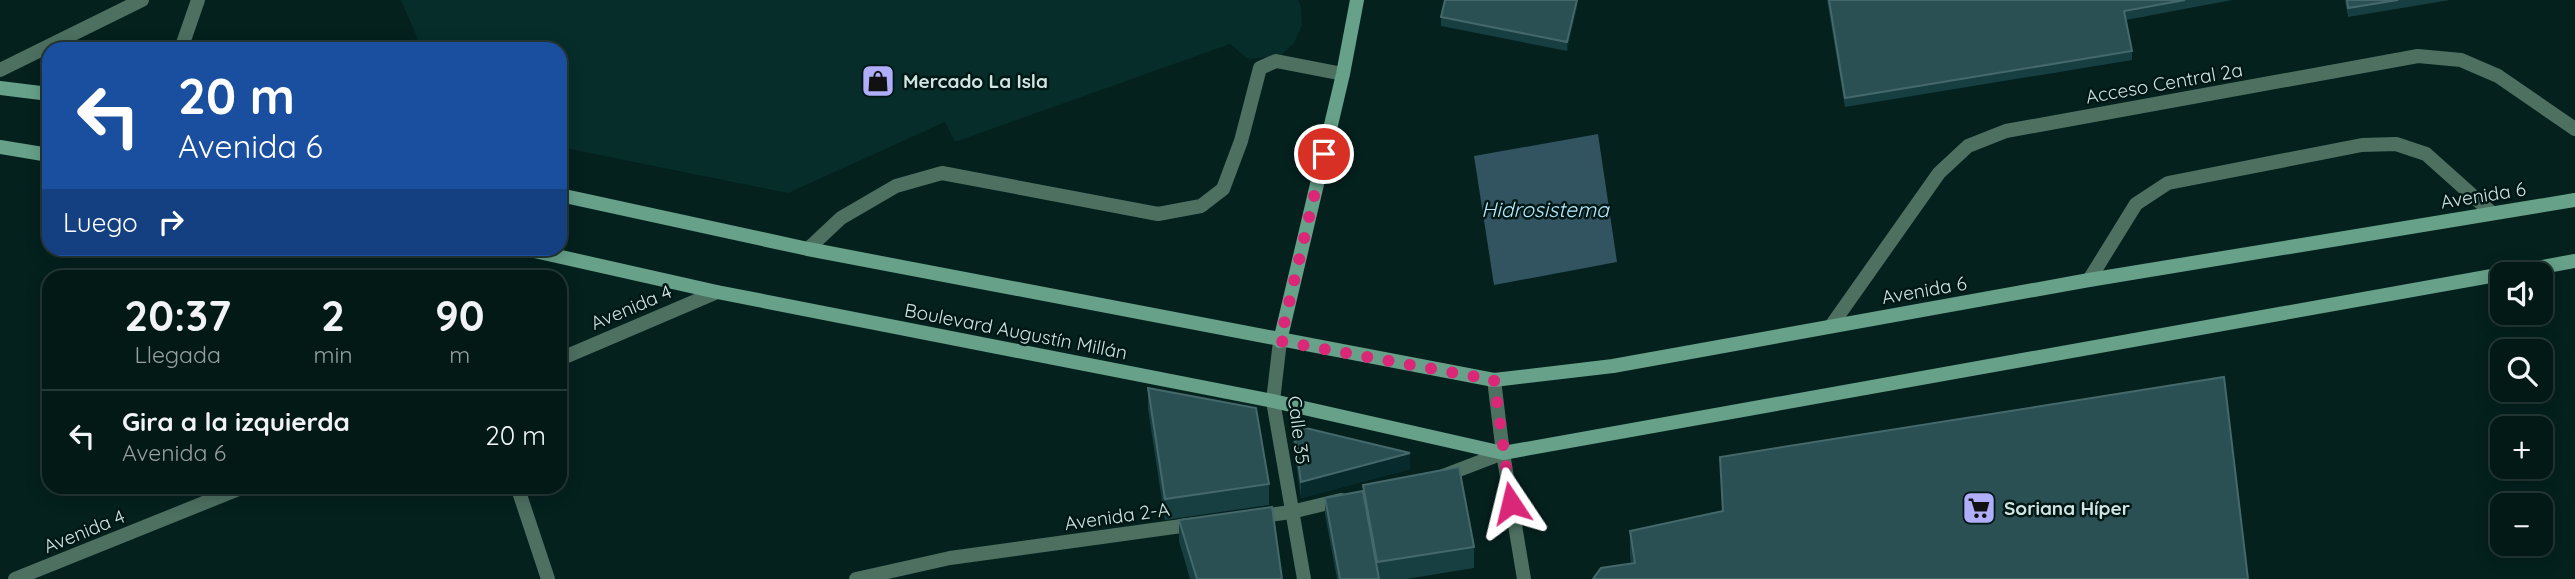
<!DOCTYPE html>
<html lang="es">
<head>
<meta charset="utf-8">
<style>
  body { margin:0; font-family:Quicksand,sans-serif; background:#0d221f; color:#f1f3f6; height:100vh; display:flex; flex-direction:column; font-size:26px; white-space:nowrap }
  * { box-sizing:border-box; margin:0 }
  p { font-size:23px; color:#97a0a1 }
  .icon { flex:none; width:38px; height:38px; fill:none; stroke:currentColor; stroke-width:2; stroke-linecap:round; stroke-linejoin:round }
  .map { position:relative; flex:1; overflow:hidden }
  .sheet { position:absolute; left:42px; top:270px; width:525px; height:224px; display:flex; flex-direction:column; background:#031916; border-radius:21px; box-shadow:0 4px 18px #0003,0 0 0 2px #243835 }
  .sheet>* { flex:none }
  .hud { position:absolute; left:42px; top:42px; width:525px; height:214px; border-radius:21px; box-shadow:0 4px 18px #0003,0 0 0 2px #243835; background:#1a4fa0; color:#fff; overflow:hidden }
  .controls { position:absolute; left:2490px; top:262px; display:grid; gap:14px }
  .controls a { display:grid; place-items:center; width:63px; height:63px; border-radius:14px; background:#031916; box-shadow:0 4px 18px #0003,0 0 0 2px #243835; font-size:35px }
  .pin { position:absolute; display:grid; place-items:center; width:60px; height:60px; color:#fff; margin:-30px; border:4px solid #fff; border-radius:50%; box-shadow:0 2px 7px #0007 }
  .me { position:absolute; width:77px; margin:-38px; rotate:350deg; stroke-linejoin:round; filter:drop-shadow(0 0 5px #0008) }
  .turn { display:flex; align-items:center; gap:24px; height:147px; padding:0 21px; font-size:32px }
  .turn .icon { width:91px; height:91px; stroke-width:2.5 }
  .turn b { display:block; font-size:49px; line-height:60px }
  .then { display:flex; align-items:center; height:66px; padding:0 21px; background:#0003; gap:14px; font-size:26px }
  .eta { display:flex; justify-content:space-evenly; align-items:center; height:119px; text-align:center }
  .eta b { font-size:42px; font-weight:700; line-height:49px }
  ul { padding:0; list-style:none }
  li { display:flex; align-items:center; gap:21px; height:91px; padding:0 21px; border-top:2px solid #243835 }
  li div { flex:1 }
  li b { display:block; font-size:26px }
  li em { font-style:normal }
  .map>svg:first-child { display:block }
  .built { fill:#062d2a }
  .water { fill:#325360 }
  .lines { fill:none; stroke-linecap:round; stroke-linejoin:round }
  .lane { stroke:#4d7061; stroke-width:14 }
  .street { stroke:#4d7061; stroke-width:14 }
  .secondary { stroke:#67a189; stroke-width:14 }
  .wall { fill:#173f42 }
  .shaded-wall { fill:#072b2c }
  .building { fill:#2b5053; stroke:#45686a; stroke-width:2 }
  .route { stroke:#db2777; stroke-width:12; stroke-dasharray:0 21.6 }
  .labels { text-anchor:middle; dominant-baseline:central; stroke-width:5; stroke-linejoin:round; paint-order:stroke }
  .poi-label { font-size:19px; font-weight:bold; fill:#d0e5e2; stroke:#001815; text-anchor:start }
  .street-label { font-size:19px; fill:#d0e5e2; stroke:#001815 }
  .water-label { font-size:21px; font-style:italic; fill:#b7eaff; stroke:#001815 }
</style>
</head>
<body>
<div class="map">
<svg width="2575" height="579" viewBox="0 0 2575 579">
  <rect width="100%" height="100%" fill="#04211e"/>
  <polygon class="built" points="401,0 1298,0 1301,7 1302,25 1294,43 1280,56 1248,59 1230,44 955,142 945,122 788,193 560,147 560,49 422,49"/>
  <polygon class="water" points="1598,134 1617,262 1494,285 1474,156"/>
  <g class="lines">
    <g class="lane">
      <polyline points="808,249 841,218 896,186 942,173 1158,214 1201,206 1223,189 1241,141 1260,68 1276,61 1343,74"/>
      <polyline points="2089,280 2136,204 2168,183 2362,145 2396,144 2426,154 2492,213"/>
      <polyline points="1831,326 1939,173 1968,146 2006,131 2418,56 2461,60 2498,76 2575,129"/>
      <polyline points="1494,380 1503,453 1524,579"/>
    </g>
    <g class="street">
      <polyline points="181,49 198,0"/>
      <polyline points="0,70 142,0"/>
      <polyline points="1280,341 1273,401 1304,579"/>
      <polyline points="560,359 717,292"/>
      <polyline points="1443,476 1503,453"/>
      <polyline points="517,486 548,579"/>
      <polyline points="1255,517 1291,512 1341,500"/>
      <polyline points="15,579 246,486"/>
      <polyline points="856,579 950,558 1196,524"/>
    </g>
    <g class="secondary">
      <polyline points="0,88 49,94"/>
      <polyline points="0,147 49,155"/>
      <polyline points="560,195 808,249 1494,380 1613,366 2089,280 2575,200"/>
      <polyline points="521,248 717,292 1273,401 1503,453 2575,261"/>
      <polyline points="1280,341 1343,74 1357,0"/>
    </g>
  </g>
  <g class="wall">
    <polygon points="1827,0 2232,0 2126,20 2132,51 2132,60 1845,107"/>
    <polygon points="2345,0 2450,0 2348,17"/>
    <polygon points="1577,7 1567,51 1441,26 1441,17"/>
    <polygon points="1148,388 1269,484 1269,505 1165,520 1148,409"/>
    <polygon points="1293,425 1410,469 1301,498 1293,441"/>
    <polygon points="1720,457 2248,579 1631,564 1630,555 1630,531 1722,511"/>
    <polygon points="1363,485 1474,547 1474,568 1406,579 1337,579 1325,514 1325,498 1363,491"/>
    <polygon points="1179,520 1282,579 1190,579 1179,541"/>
  </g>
  <g class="shaded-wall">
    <polygon points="1577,0 1577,7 1567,51 1567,42"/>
    <polygon points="1410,453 1410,469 1301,498 1301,482"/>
  </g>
  <g class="building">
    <polygon points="1445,0 1577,0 1567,42 1441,17"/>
    <polygon points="1829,0 2185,0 2124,11 2132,51 1845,98"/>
    <polygon points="2347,0 2398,0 2348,8"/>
    <polygon points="2224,377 2248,579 1593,579 1601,568 1635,563 1630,531 1723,511 1720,457"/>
    <polygon points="1148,388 1256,408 1269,484 1165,499"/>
    <polygon points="1293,425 1410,453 1301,482"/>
    <polygon points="1459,467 1474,547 1377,562 1363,485"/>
    <polygon points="1363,491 1379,579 1340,579 1325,498"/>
    <polygon points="1272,507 1282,579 1197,579 1179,520"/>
  </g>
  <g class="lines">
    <polyline class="route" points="1324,154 1280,341 1494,380 1511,503"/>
  </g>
  <defs>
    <symbol id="shop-square" viewBox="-11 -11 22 22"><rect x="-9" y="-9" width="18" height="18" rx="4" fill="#b0aefa" stroke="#001815"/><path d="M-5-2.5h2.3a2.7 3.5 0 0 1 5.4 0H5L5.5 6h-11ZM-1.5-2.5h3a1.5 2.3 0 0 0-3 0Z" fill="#111"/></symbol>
    <symbol id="supermarket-square" viewBox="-11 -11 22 22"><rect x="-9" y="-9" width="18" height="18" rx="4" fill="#b0aefa" stroke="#001815"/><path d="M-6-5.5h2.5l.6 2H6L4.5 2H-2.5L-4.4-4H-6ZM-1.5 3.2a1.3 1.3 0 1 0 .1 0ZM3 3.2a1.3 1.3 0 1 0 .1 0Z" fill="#111"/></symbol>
  </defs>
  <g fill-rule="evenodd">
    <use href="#shop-square" x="859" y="62" width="38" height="38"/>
    <use href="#supermarket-square" x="1960" y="489" width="38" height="38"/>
  </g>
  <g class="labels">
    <g class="poi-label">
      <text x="903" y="81">Mercado La Isla</text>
      <text x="2004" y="508">Soriana Híper</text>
    </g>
    <g class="street-label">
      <text transform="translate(2164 83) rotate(-10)">Acceso Central 2a</text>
      <text transform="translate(2483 195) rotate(-9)">Avenida 6</text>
      <text transform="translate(1924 290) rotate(-10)">Avenida 6</text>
      <text transform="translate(631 307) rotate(-23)">Avenida 4</text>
      <text transform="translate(1016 331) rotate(11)">Boulevard Augustín Millán</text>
      <text transform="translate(1299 430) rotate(83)">Calle 35</text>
      <text transform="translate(1117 516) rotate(-8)">Avenida 2-A</text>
      <text transform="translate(84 531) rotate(-22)">Avenida 4</text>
    </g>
    <g class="water-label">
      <text x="1545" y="209">Hidrosistema</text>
    </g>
  </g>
</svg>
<div class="controls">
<a><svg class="icon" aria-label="sound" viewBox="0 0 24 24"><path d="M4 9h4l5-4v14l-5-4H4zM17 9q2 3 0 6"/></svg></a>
<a><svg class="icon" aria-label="search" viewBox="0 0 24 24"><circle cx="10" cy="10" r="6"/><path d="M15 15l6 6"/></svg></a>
<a>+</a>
<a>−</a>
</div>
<div class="pin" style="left:1324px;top:154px;background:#d93025"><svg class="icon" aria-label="arrive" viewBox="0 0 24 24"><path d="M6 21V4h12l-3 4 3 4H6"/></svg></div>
<svg class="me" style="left:1511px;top:503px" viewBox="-20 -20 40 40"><path d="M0-17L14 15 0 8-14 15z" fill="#db2777" stroke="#fff" stroke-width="4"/></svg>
<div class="hud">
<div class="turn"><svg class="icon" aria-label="left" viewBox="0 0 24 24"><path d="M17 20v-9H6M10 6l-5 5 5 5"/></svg><div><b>20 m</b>Avenida 6</div></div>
<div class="then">Luego<svg class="icon" aria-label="right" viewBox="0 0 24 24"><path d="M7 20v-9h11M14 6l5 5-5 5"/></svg></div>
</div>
<section class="sheet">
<div class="eta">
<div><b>20:37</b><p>Llegada</p></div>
<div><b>2</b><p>min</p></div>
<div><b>90</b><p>m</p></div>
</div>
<ul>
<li><svg class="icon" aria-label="left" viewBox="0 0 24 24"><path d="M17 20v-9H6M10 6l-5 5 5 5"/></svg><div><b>Gira a la izquierda</b><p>Avenida 6</p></div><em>20 m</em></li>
</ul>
</section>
</div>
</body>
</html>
